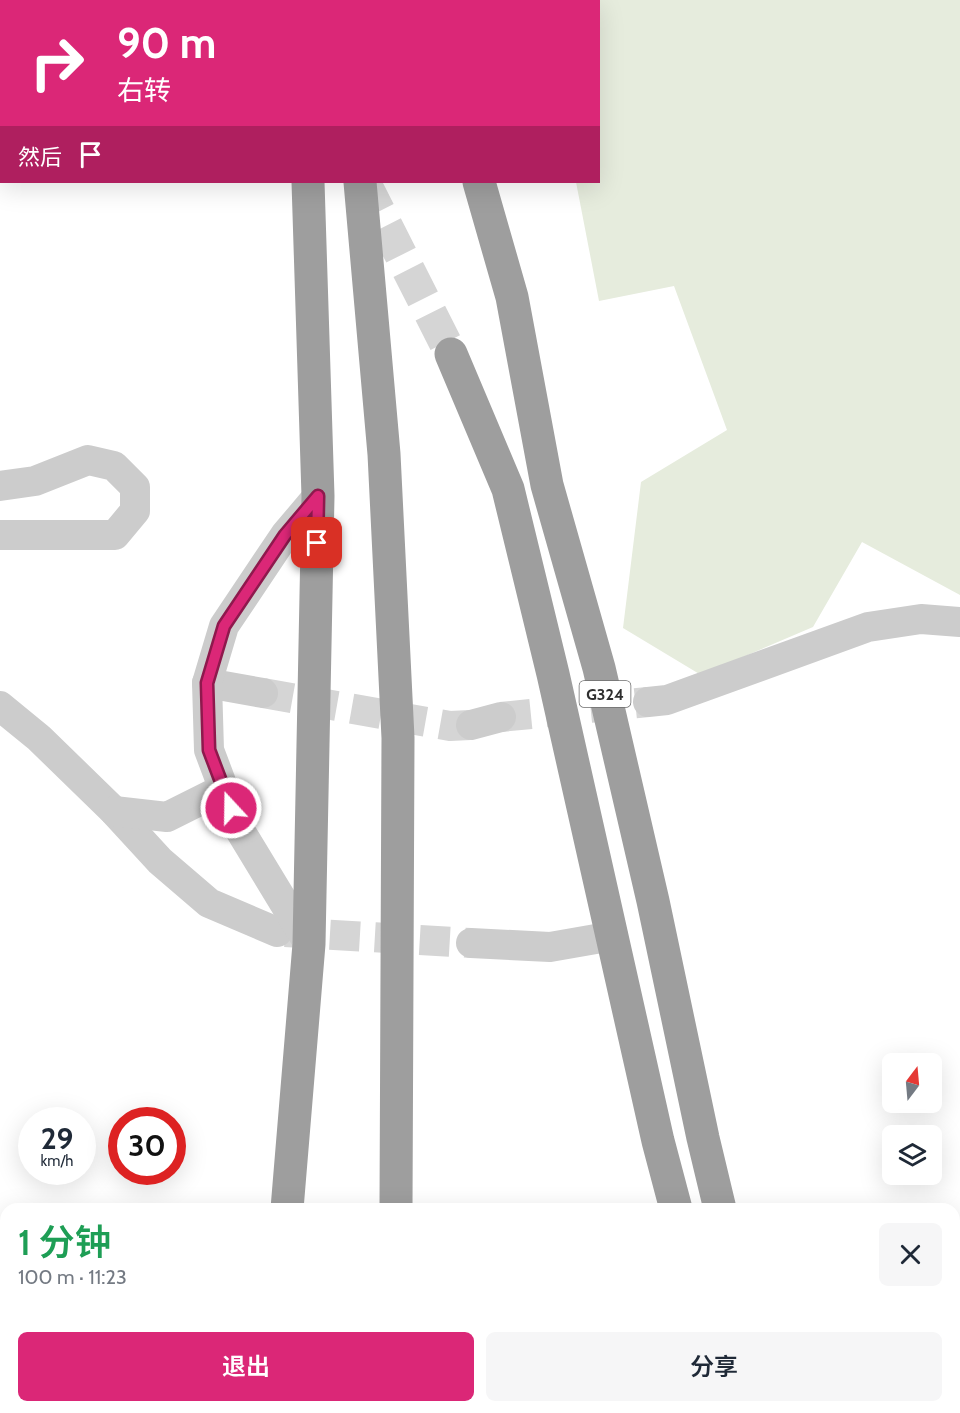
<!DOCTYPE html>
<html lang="zh">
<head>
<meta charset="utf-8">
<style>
  body { margin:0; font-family:Cabin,"Noto Sans SC",sans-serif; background:#f6f6f7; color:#1f2937; height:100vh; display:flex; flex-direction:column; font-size:22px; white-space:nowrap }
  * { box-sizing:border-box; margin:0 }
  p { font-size:20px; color:#747a83 }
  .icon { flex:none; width:33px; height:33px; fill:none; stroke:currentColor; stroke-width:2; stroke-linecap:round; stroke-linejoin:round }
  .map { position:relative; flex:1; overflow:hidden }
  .side { position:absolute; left:0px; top:1203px; width:960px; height:210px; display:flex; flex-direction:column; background:#fff; border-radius:18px 18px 0 0; box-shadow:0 6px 24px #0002 }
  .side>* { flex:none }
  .guide { position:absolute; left:0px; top:0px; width:600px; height:183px; box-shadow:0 6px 24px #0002; background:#db2777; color:#fff; overflow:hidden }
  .needle { width:39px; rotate:16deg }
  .controls { position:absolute; left:882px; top:1053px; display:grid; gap:12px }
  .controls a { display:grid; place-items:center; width:60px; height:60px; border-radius:9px; background:#fff; box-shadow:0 6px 24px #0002; font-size:30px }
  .speed { position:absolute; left:18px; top:1107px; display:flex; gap:12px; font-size:30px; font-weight:700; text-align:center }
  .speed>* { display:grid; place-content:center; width:78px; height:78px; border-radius:50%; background:#fff; box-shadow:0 6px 24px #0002; line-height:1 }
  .speed small { font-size:15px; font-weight:400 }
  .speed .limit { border:9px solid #d22; background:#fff; color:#111 }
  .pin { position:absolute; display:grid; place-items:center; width:51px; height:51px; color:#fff; margin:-26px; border-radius:12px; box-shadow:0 3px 9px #0006 }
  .me { position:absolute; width:66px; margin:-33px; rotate:339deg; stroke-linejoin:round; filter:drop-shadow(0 0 4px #0008) }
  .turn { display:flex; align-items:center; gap:21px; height:126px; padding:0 18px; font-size:27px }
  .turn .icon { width:78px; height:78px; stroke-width:2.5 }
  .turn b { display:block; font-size:42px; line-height:51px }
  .then { display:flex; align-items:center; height:57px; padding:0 18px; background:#0003; gap:12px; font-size:22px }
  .round { display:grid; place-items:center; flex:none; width:63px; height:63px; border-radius:9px; background:#f6f6f7 }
  .summary { display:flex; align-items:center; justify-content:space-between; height:102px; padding:0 18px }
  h1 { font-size:36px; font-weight:600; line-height:45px; color:#1e9e55 }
  .action { display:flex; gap:12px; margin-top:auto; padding:12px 18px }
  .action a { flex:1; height:69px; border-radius:9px; background:#db2777; color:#fff; font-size:24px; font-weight:600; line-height:69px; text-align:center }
  .action a+a { background:#f6f6f7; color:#1f2937 }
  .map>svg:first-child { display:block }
  .green { fill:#e6ecdd }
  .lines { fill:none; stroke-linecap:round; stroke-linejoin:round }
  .minor-tunnel { stroke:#d5d5d5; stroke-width:30; stroke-dasharray:30 15; stroke-linecap:butt }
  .trunk-tunnel { stroke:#d5d5d5; stroke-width:33; stroke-dasharray:33 16; stroke-linecap:butt }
  .minor { stroke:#ccc; stroke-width:30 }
  .trunk { stroke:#9e9e9e; stroke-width:33 }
  .route-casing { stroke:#8e194d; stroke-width:15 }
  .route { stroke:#db2777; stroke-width:10 }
  .labels { text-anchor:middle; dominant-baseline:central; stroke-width:6; stroke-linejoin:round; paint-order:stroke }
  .shield { fill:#fff; stroke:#6d6d6d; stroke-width:1.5 }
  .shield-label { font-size:16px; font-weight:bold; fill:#2f2f2f }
</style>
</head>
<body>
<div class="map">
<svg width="960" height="1413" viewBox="0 0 960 1413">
  <rect width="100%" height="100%" fill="#fff"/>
  <g class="green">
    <polygon points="544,0 960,0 960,595 862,542 813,627 701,675 623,628 641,482 727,430 674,286 599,301 576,182 598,182 598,2"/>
    <polygon points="960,1383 960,1413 910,1413 920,1407 954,1407 954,1387"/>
  </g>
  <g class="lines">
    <g class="minor-tunnel">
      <polyline points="263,693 450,726 471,725"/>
      <polyline points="501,717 648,702"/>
      <polyline points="285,932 471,943"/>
    </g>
    <g class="trunk-tunnel">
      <polyline points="273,0 273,2"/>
      <polyline points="364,182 451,354"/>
    </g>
    <g class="minor">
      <polyline points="0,486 35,481 88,460 114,466 135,487 135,511 115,535 0,535"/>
      <polyline points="207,683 263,693"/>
      <polyline points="648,702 667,700 868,627 921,619 960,622"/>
      <polyline points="0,706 39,738 114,811 160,861 209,903 277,932"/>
      <polyline points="471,725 501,717"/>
      <polyline points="114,811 167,817 223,789"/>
      <polyline points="471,943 550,947 613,936"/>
      <polyline points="309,944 238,827 209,750 207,683 224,626 285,535 318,496"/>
    </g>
    <g class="trunk">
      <polyline points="299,0 299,2"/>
      <polyline points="345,0 345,2"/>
      <polyline points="428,0 428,2"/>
      <polyline points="360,182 384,454 398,738 396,1209"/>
      <polyline points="479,182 512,297 547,485 599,668 653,901 703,1138 720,1209"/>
      <polyline points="451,354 508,489 553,674 658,1141 676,1209"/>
      <polyline points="287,1209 309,944 318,496 308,182"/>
      <polyline points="726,1407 728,1413"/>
      <polyline points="769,1407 770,1413"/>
      <polyline points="271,1413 271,1407"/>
      <polyline points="395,1413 395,1407"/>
    </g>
  </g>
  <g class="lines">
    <defs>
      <polyline id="route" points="231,808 209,750 207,683 224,626 285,535 318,496 317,543"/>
    </defs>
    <use href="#route" class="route-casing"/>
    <use href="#route" class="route"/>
  </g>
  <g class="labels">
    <rect class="shield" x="579.5" y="681" width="51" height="26" rx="4.5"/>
    <g class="shield-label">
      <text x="605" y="694">G324</text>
    </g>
  </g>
</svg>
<div class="controls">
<a><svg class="needle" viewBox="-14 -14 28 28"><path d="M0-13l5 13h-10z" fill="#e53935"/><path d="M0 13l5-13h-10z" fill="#747a83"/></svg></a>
<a><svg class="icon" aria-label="layers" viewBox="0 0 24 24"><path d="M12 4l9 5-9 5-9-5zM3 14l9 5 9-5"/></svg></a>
</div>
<div class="speed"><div>29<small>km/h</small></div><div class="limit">30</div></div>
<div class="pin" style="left:317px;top:543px;background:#d93025"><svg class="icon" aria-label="arrive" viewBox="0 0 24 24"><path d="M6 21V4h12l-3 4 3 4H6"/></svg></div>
<svg class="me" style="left:231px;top:808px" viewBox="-20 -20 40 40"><circle r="17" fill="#db2777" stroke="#fff" stroke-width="3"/><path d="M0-11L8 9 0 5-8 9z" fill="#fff"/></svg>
<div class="guide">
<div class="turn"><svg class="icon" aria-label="right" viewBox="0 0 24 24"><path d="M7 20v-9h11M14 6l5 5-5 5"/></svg><div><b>90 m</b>右转</div></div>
<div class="then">然后<svg class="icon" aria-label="arrive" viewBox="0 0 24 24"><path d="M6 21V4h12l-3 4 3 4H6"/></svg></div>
</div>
<section class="side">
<div class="summary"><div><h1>1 分钟</h1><p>100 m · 11:23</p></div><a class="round"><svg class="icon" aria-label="close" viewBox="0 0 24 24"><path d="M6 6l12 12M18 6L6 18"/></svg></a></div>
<div class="action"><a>退出</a><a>分享</a></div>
</section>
</div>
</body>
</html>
